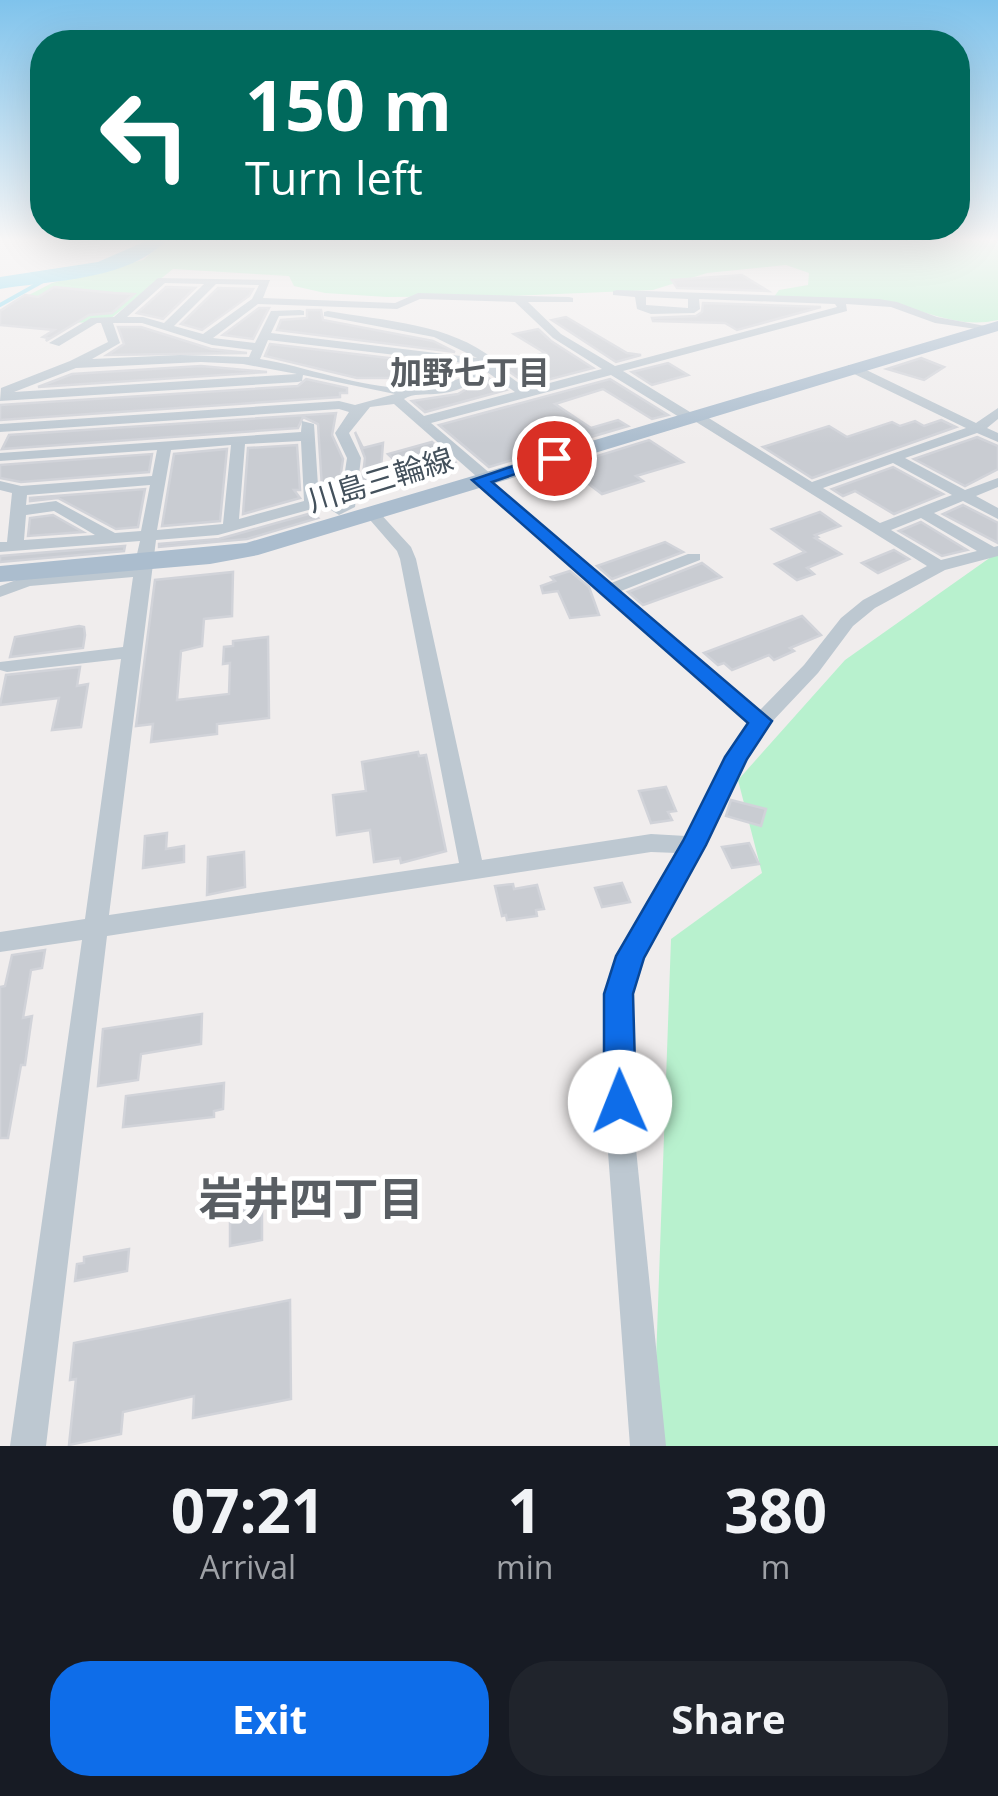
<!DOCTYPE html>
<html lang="en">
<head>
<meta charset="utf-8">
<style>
  body { margin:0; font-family:"Open Sans","Noto Sans JP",sans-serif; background:#20242c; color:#f1f3f6; height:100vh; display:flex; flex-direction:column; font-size:38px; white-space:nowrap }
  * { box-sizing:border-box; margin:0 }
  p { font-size:32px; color:#9ea1a6 }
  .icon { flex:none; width:55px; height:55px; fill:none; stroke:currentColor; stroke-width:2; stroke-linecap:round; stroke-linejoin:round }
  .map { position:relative; height:1446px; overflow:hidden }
  .panel { display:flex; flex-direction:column; background:#171b24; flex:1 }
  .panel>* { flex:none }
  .hud { position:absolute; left:30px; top:30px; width:940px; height:210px; border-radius:40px; box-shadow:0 10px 40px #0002; background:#00695c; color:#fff; overflow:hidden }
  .pin { position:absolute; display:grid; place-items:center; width:85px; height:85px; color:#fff; margin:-42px; border:5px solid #fff; border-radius:50%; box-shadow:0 2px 10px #0007 }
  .me { position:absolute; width:110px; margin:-55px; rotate:359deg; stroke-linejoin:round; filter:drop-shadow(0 0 8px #0008) }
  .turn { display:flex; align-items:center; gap:35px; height:210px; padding:0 50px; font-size:45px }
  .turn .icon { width:130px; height:130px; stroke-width:2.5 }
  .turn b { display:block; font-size:70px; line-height:85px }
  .eta { display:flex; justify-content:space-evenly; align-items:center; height:170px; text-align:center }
  .eta b { font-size:60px; font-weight:700; line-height:70px }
  .cta { display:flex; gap:20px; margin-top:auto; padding:20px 50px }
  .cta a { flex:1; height:115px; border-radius:40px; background:#0e6de9; color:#fff; font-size:40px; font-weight:700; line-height:115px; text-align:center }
  .cta a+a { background:#20242c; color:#f1f3f6 }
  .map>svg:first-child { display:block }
  .green { fill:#b8f1ce }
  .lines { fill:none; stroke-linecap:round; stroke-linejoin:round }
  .stream { stroke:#82d9f1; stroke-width:4 }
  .river { fill:#82d9f1; fill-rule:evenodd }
  .building { fill:#c9ccd2; stroke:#d1d3d9; stroke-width:2.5 }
  .street { fill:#bdc8d1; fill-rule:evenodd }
  .primary { fill:#abbdce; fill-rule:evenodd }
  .route { fill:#0e6de9; stroke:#094797; stroke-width:2.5 }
  .labels { text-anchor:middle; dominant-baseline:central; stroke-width:9; stroke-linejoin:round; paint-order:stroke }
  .far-street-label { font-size:30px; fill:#44515c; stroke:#fff }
  .far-neighbourhood-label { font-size:32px; font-weight:bold; fill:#595e63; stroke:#fff }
  .near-neighbourhood-label { font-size:45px; font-weight:bold; fill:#595e63; stroke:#fff }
</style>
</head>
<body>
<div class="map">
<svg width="998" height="1446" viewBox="0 0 998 1446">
  <rect width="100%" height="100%" fill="#f0eded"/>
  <g class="green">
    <path d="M 166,241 L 998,241 L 998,320 C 958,329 929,311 890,304 C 853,297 809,302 771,301 L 779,290 L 808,285 L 809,273 L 786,265 L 707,273 L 653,290 L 510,296 L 387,297 L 325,293 L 294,286 L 289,276 L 173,269 L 105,323 L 0,321 L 0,310 L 52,283 L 143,260 Z"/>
    <polygon points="998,552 998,1446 653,1446 671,939 762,873 738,780 845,660"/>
  </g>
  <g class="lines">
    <polyline class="stream" points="0,305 43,281 97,267"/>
    <path class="river" d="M 146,241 L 166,241 C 125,281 53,280 0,289 L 0,277 L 98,262 Z"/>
  </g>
  <g class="building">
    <polygon points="742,275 768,291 677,288 672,280"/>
    <polygon points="54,287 114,293 134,294 112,313 89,315 46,341 48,338 43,337 54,330 0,325 0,311 25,295 38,297"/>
    <polygon points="166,287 195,288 163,319 137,313"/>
    <polygon points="218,288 253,289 249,296 202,330 181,324"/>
    <polygon points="703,303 821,307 737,330 725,323 653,321 652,318 696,316 702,312"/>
    <polygon points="259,308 269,308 253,339 223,335"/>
    <polygon points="307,310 321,310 323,320 433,341 455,352 277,330 281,320 307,318"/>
    <polygon points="566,317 627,353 641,355 616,362 552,320"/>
    <polygon points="118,327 141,327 211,349 247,353 107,355 124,344"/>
    <polygon points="538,329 551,341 593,368 528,385 500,365 545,353 514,334"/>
    <polygon points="270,344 431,363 394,378 357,378 265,356"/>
    <polygon points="921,358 944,367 924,380 887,369"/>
    <polygon points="668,363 688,375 652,385 632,372"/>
    <polygon points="201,366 267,372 38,387 72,374"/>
    <polygon points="487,377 506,390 425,412 412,401 458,394"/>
    <polygon points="306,379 347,388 347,393 340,393 340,397 0,420 0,405 298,386"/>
    <polygon points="610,379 668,415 652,419 603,389 555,404 591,428 618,420 628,426 489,467 439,425"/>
    <polygon points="336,413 332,435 343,459 339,487 322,488 318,424 303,417 298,428 2,449 9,435"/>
    <polygon points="941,420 956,427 812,478 763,447 829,426 847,437 892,422 900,426 915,421 924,426"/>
    <polygon points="355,432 363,448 383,443 380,482 362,483 365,458"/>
    <polygon points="977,437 998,446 998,469 965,486 914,459"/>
    <polygon points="649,440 683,462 636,476 643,481 602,494 565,466"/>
    <polygon points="432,442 455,462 410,475 388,454"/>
    <polygon points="297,445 300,490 294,490 300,498 243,514 248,448"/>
    <polygon points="227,449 220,521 162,526 174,454"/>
    <polygon points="152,454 149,472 21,482 0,478 0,465"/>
    <polygon points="893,467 943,494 894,514 855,491 843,496 832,489"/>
    <polygon points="145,489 138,527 116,529 58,498 30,501 30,498"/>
    <polygon points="963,505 998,523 998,543 943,514"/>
    <polygon points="820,512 840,526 815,535 818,537 815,538 841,554 807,568 814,574 797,580 775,564 805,552 772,529"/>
    <polygon points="312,513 318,518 247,539 159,547 159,544 219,539"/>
    <polygon points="53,515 83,532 28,536 30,518"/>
    <polygon points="921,522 967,550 942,556 899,531"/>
    <polygon points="665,542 683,552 612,579 597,566"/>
    <polygon points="125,546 124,551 0,562 0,556"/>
    <polygon points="894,550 909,559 878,573 862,563"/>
    <polygon points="702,563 721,577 643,605 628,592"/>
    <polygon points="570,571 589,587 599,615 570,618 558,591 543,593 541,586 555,581 551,577"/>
    <polygon points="233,572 232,616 204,619 202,646 181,651 177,700 229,694 230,663 223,664 224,647 233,646 233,641 268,637 269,718 217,724 217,734 151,742 153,724 136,726 155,580"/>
    <polygon points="802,616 821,635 790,648 794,651 774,660 769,655 732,670 724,663 718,665 704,653"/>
    <polygon points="79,626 84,627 85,635 83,648 10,657 15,637"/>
    <polygon points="80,667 77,686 88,684 81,727 52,730 59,698 0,705 6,675"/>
    <polygon points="418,752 419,756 426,755 446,851 401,863 400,858 374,862 370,830 337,835 333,795 366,791 362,762"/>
    <polygon points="666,787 676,811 668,812 672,820 651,823 639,791"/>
    <polygon points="731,800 766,809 761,826 726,816"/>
    <polygon points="167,833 166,849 184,846 184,862 143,868 145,836"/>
    <polygon points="749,843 759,864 732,868 722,847"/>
    <polygon points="244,852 245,887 207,895 208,857"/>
    <polygon points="622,883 630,902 602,907 595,888"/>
    <polygon points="513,884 514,889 537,885 544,909 536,910 537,916 507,920 506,915 502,916 495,886"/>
    <polygon points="45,950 42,968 31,970 23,1018 32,1016 25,1065 21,1065 8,1138 0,1138 0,987 5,986 12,955"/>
    <polygon points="202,1014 201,1044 141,1054 138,1080 98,1086 103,1029"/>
    <polygon points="224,1083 223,1109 214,1111 214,1117 123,1127 126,1096"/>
    <polygon points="262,1200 262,1240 230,1246 230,1206"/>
    <polygon points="129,1249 127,1271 75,1281 77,1264 84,1263 84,1257"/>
    <polygon points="290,1300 291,1399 193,1418 194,1396 123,1412 121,1434 69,1445 76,1379 70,1380 74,1343"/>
  </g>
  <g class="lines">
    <path class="street" d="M 158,278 L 270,280 L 263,298 L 395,303 L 418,293 L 569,297 L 573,298 L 573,302 L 528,302 L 561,334 L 615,366 L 837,307 L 835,304 L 699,299 L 700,309 L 694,313 L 651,314 L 637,309 L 635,297 L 613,295 L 613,291 L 617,290 L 879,299 L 897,302 L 937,317 L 996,328 L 990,331 L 935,323 L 891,307 L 846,304 L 847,311 L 623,371 L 690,412 L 699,412 L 812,482 L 966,428 L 848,371 L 848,365 L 856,365 L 976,423 L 998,408 L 998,419 L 987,428 L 998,433 L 998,442 L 977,433 L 905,458 L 965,490 L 998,478 L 998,487 L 976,496 L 998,508 L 998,519 L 963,501 L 934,513 L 994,547 L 998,546 L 998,556 L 945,570 L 875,608 L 853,626 L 818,673 L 768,726 L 745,759 L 704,845 L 642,958 L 631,994 L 635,1139 L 666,1446 L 630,1446 L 607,1139 L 605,994 L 621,948 L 677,853 L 651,852 L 107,936 L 46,1446 L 10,1446 L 82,940 L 0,952 L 0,932 L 85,919 L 121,659 L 7,672 L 0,670 L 0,662 L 123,647 L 133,577 L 30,586 L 0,597 L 0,586 L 27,576 L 134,567 L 140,541 L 0,552 L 0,542 L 7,542 L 12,493 L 0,490 L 0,481 L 21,486 L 152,476 L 157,450 L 0,461 L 0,453 L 301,432 L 302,421 L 314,424 L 319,501 L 327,503 L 327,509 L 312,509 L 218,535 L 156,540 L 109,915 L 459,863 L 400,559 L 397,551 L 364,513 L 367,510 L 377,510 L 411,547 L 416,559 L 482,860 L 651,834 L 686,836 L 726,757 L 750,722 L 475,483 L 473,480 L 476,476 L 394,404 L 370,407 L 349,433 L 361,458 L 355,507 L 339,515 L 331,510 L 340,504 L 347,458 L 335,433 L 349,412 L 339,409 L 0,432 L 0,424 L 339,401 L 355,405 L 395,394 L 303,375 L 302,381 L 298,382 L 0,401 L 1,388 L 70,361 L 108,342 L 101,323 L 97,323 L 59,346 L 49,343 L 91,318 L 114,317 ZM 165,283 L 204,284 L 164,323 L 143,317 L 127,317 ZM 216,284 L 259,285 L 252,299 L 203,334 L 174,326 ZM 646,297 L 688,299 L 688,308 L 646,305 ZM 420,299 L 515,302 L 553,338 L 602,369 L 527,389 L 495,366 L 495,360 C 449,323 384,321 328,311 L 324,312 L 324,316 L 434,337 L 477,358 L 271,333 L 279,316 L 304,315 L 304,311 L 300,310 L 271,311 L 255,343 L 213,338 L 258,304 L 397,309 ZM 113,323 L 142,323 L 212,345 L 252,350 L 249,357 L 180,355 L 92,359 L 120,343 ZM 268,340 L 481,365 C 420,415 328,370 260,359 ZM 201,362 L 243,364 L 297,374 L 14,392 L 76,368 ZM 487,372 L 515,392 L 424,416 L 404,399 C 414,393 424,395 435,394 C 455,393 473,385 487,372 ZM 611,375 L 684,420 L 693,420 L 927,566 L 863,600 L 841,618 L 804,665 L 760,710 L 621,591 L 700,560 L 700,554 L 688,554 L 611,583 L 491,481 L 494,478 L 492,475 L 431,423 ZM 301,441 L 304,501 L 239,519 L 245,444 ZM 231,445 L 223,524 L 157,530 L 171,450 ZM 893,463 L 952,495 L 880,523 L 823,488 ZM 150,485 L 141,531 L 115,533 L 56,501 L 26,505 L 27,495 ZM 54,511 L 95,535 L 24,540 L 26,515 ZM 921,518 L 977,551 L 941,560 L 891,530 Z"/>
    <polygon class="primary" points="998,321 998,331 258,555 210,564 0,582 0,566 246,543"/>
  </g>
  <linearGradient id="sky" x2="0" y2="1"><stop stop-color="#7fc3ec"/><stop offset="0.54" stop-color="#f8f7f7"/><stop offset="1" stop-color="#f8f7f7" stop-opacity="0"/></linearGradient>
  <rect width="998" height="444" fill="url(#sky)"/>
  <polygon class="route" points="549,454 562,458 492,482 772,721 747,759 706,845 644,958 633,994 636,1102 632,1113 620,1118 609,1113 604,1102 604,994 616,956 683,841 725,757 748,723 472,480"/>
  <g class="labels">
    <g class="far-street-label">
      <text transform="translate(380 479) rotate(-17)">川島三輪線</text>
    </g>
    <g class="far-neighbourhood-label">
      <text x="470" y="371">加野七丁目</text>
    </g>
    <g class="near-neighbourhood-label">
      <text x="311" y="1197">岩井四丁目</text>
    </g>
  </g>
</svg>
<div class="pin" style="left:554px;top:458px;background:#d93025"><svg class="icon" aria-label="arrive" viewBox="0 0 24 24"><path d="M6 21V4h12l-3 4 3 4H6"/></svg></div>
<svg class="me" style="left:620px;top:1102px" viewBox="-20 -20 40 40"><circle r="19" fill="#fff"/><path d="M0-13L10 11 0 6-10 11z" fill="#0e6de9"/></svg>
<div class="hud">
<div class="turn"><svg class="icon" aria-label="left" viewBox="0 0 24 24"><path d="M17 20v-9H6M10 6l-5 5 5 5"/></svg><div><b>150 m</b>Turn left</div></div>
</div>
</div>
<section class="panel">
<div class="eta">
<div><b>07:21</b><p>Arrival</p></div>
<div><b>1</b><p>min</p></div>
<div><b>380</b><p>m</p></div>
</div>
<div class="cta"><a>Exit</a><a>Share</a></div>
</section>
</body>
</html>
